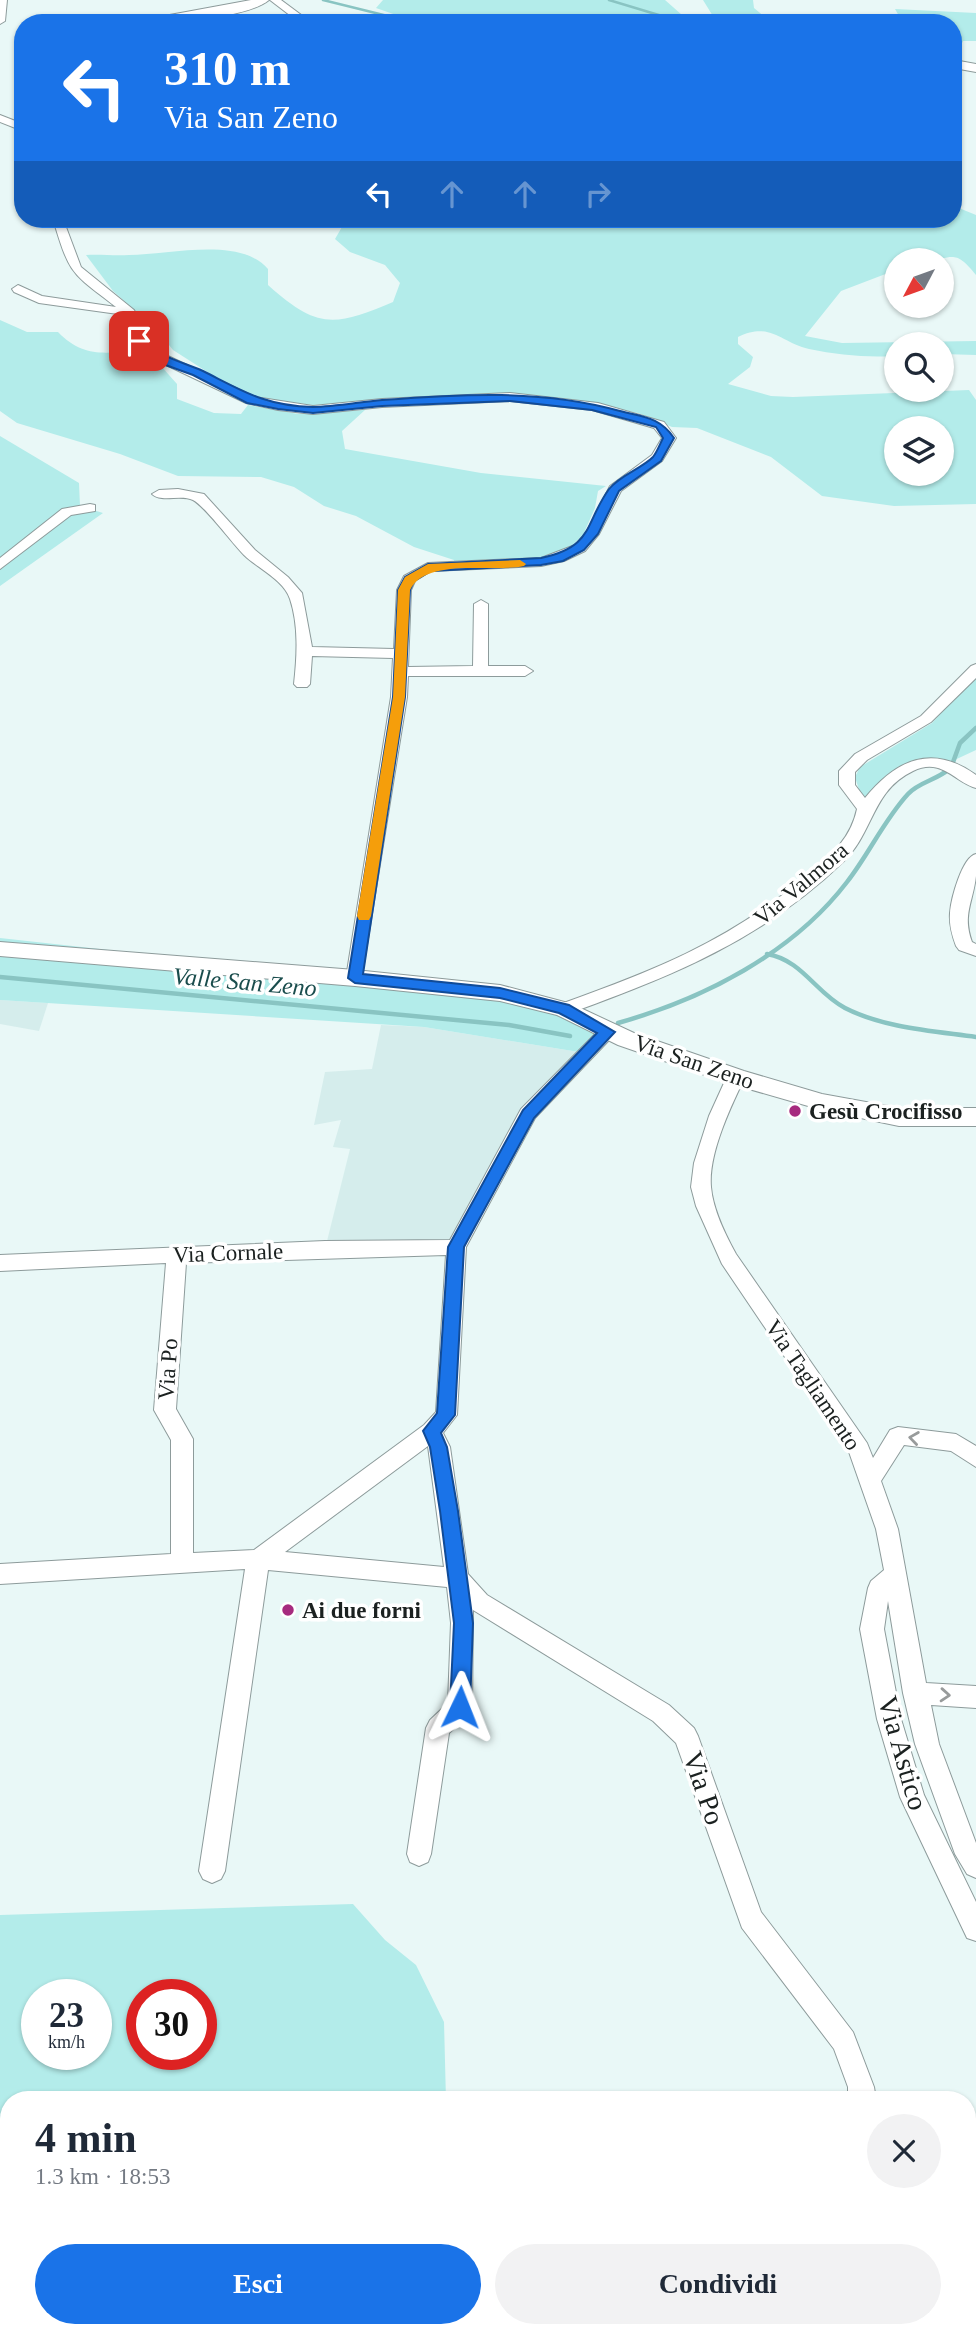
<!DOCTYPE html>
<html lang="it">
<head>
<meta charset="utf-8">
<style>
  body { margin:0; font-family:Georgia,serif; background:#f2f2f3; color:#1f2937; height:100vh; display:flex; flex-direction:column; font-size:26px; white-space:nowrap }
  * { box-sizing:border-box; margin:0 }
  p { font-size:23px; color:#747a83 }
  .icon { flex:none; width:38px; height:38px; fill:none; stroke:currentColor; stroke-width:2; stroke-linecap:round; stroke-linejoin:round }
  .map { position:relative; flex:1; overflow:hidden }
  .drawer { position:absolute; left:0px; top:2091px; width:976px; height:247px; display:flex; flex-direction:column; background:#fff; border-radius:28px 28px 0 0; box-shadow:0 2px 5px #0004 }
  .drawer>* { flex:none }
  .guide { position:absolute; left:14px; top:14px; width:948px; height:214px; border-radius:28px; box-shadow:0 2px 5px #0004; background:#1a73e8; color:#fff; overflow:hidden }
  .needle { width:46px; rotate:229deg }
  .controls { position:absolute; left:884px; top:248px; display:grid; gap:14px }
  .controls a { display:grid; place-items:center; width:70px; height:70px; border-radius:50%; background:#fff; box-shadow:0 2px 5px #0004; font-size:35px }
  .speed { position:absolute; left:21px; top:1979px; display:flex; gap:14px; font-size:35px; font-weight:700; text-align:center }
  .speed>* { display:grid; place-content:center; width:91px; height:91px; border-radius:50%; background:#fff; box-shadow:0 2px 5px #0004; line-height:1 }
  .speed small { font-size:18px; font-weight:400 }
  .speed .limit { border:10px solid #d22; background:#fff; color:#111 }
  .pin { position:absolute; display:grid; place-items:center; width:60px; height:60px; color:#fff; margin:-30px; border-radius:14px; box-shadow:0 4px 10px #0006 }
  .me { position:absolute; width:77px; margin:-38px; rotate:2deg; stroke-linejoin:round; filter:drop-shadow(0 0 5px #0008) }
  .turn { display:flex; align-items:center; gap:24px; height:147px; padding:0 35px; font-size:32px }
  .turn .icon { width:91px; height:91px; stroke-width:2.5 }
  .turn b { display:block; font-size:49px; line-height:60px }
  .lanes { display:flex; align-items:center; height:66px; padding:0 35px; background:#0003; justify-content:center; gap:35px; direction:ltr }
  .lanes .off { opacity:.35 }
  .round { display:grid; place-items:center; flex:none; width:74px; height:74px; border-radius:37px; background:#f2f2f3 }
  .overview { display:flex; align-items:center; justify-content:space-between; height:119px; padding:0 35px }
  h1 { font-size:42px; font-weight:800; line-height:52px }
  .primary-button { display:flex; gap:14px; margin-top:auto; padding:14px 35px }
  .primary-button a { flex:1; height:80px; border-radius:42px; background:#1a73e8; color:#fff; font-size:28px; font-weight:800; line-height:80px; text-align:center }
  .primary-button a+a { background:#f2f2f3; color:#1f2937 }
  .map>svg:first-child { display:block }
  .built { fill:#d5edec }
  .green { fill:#b3ecea; fill-rule:evenodd }
  .lines { fill:none; stroke-linecap:round; stroke-linejoin:round }
  .stream-far1 { stroke:#89c4c2; stroke-width:2.5 }
  .stream { stroke:#89c4c2; stroke-width:4.5 }
  .minor-casing { stroke:#8d9b9b; stroke-width:2 }
  .tertiary-casing { stroke:#8d9b9b; stroke-width:2 }
  .minor { fill:#fff; fill-rule:evenodd }
  .tertiary { fill:#fff; fill-rule:evenodd }
  .oneway { stroke:#989b9b }
  .route { fill:#1a73e8; stroke:#114b97; stroke-width:2 }
  .slow { fill:#f59e0b }
  .poi-dot { fill:#a62b7f; stroke:#fff; stroke-width:2.5 }
  .labels { text-anchor:middle; dominant-baseline:central; stroke-width:7; stroke-linejoin:round; paint-order:stroke }
  .street-label { font-size:23px; fill:#1b2120; stroke:#fff }
  .poi-label { font-size:23px; font-weight:bold; fill:#1b2120; stroke:#fff; text-anchor:start }
  .water-label { font-size:24px; font-style:italic; fill:#1a4d4d; stroke:#fff }
  .near-street-label { font-size:28px; fill:#1b2120; stroke:#fff }
</style>
</head>
<body>
<div class="map">
<svg width="976" height="2337" viewBox="0 0 976 2337">
  <rect width="100%" height="100%" fill="#e9f8f7"/>
  <g class="built">
    <polygon points="0,1000 48,1003 39,1031 0,1024"/>
    <polygon points="381,1025 424,1027 585,1053 528,1114 456,1247 325,1249 350,1149 333,1147 341,1120 314,1125 325,1072 372,1069"/>
  </g>
  <g class="green">
    <polygon points="383,0 665,0 690,22 716,21 703,0 753,0 754,8 772,23 442,23 445,20 402,17 376,8"/>
    <polygon points="895,9 976,13 976,41 963,41 954,60 954,23 903,23"/>
    <path d="M 954,206 L 976,215 L 976,275 C 955,249 954,258 926,261 C 916,262 906,261 896,261 L 896,270 L 841,291 L 805,336 L 842,343 L 976,341 L 976,355 L 942,354 L 942,345 L 896,345 L 896,356 C 867,358 838,355 809,349 C 781,343 771,321 738,337 L 738,344 L 753,357 L 750,367 L 728,384 L 771,396 L 793,397 L 969,390 L 976,400 L 976,504 L 894,506 L 822,496 L 771,457 L 697,428 L 672,427 L 638,413 L 576,400 L 516,396 L 411,398 L 313,405 L 254,397 L 223,382 L 173,350 L 157,330 L 113,291 L 86,255 C 100,254 114,256 129,255 C 169,255 240,236 268,269 L 268,285 C 317,329 334,327 393,302 L 400,283 L 385,265 L 350,252 L 335,239 L 346,220 L 954,219 ZM 896,429 L 942,429 L 942,474 L 896,474 Z"/>
    <path d="M 0,320 L 27,332 L 58,332 C 82,357 105,354 136,350 L 161,366 L 177,384 L 177,399 L 214,413 L 241,414 L 248,405 L 298,414 L 365,410 L 342,431 L 345,449 L 481,473 L 606,486 L 598,491 L 595,508 L 583,535 L 559,558 L 454,565 L 454,560 L 414,547 L 356,516 L 324,506 L 294,487 L 261,477 L 178,476 L 120,454 L 17,423 L 0,411 Z"/>
    <polygon points="0,436 79,483 80,506 103,513 0,586"/>
    <polygon points="976,675 976,750 946,764 918,763 865,809 855,777 860,767 932,723"/>
    <polygon points="0,938 500,993 607,1032 585,1053 424,1027 0,1000"/>
    <path d="M 353,1904 L 385,1940 L 416,1965 L 444,2022 L 446,2100 L 9,2100 L 9,2157 L 0,2151 L 0,1915 ZM 37,1995 L 96,1995 L 96,2054 L 37,2054 ZM 142,1995 L 201,1995 L 201,2054 L 142,2054 Z"/>
    <polygon points="202,2329 455,2329 455,2337 210,2337"/>
    <polygon points="680,2329 841,2329 839,2337 666,2337"/>
  </g>
  <g class="lines">
    <g class="stream-far1">
      <polyline points="323,0 416,23"/>
      <polyline points="609,0 662,16 671,23"/>
    </g>
    <g class="stream">
      <polyline points="952,765 960,743 976,728"/>
      <path d="M 767,954 C 802,960 816,993 845,1008 C 884,1028 933,1031 976,1037"/>
      <polyline points="0,977 509,1025 570,1036"/>
      <path d="M 618,1023 C 703,999 792,954 847,882 C 869,854 884,820 908,794 C 919,782 937,780 949,769"/>
    </g>
    <defs>
      <g id="minor">
        <polygon points="0,0 7,0 5,21 0,24"/>
        <polygon points="270,0 281,0 312,23 300,23"/>
        <polygon points="0,115 23,124 23,131 0,122"/>
        <path d="M 53,219 L 63,219 L 81,267 L 134,310 L 153,349 L 255,397 L 313,406 L 382,399 L 510,393 L 598,403 L 664,422 L 676,438 L 662,461 L 621,491 L 599,534 L 585,551 L 564,561 L 541,566 L 431,571 L 415,581 L 411,590 L 408,667 L 473,666 L 474,604 L 481,600 L 488,604 L 488,666 L 525,666 L 533,671 L 525,676 L 408,676 L 407,697 L 361,982 L 349,982 L 346,978 L 391,697 L 393,658 L 312,656 L 310,684 L 307,687 L 297,687 L 294,684 C 297,657 299,626 290,599 C 284,580 257,568 244,555 C 232,543 205,506 193,500 C 180,494 162,503 152,494 L 159,490 L 178,489 L 204,494 L 255,550 L 288,577 L 302,593 L 312,647 L 394,649 L 397,590 L 404,576 L 428,563 L 541,558 L 575,545 L 586,533 L 610,486 L 652,455 L 662,438 L 654,428 L 592,410 L 510,401 L 382,407 L 313,414 L 278,410 L 246,403 L 145,355 L 136,343 L 125,315 L 39,303 L 14,292 L 12,289 L 18,285 L 42,296 L 116,307 C 71,272 70,276 53,219 Z"/>
        <polygon points="90,504 95,505 95,511 71,515 0,569 0,558 62,509"/>
        <path d="M 976,664 L 976,678 L 931,722 L 867,760 L 855,772 L 855,785 L 865,798 C 896,760 932,743 976,775 L 976,788 C 954,782 942,757 913,771 C 871,791 874,833 843,862 C 763,939 673,976 570,1013 L 558,1013 L 555,1009 L 558,1005 C 653,971 723,944 803,879 C 827,858 850,842 857,809 L 839,785 L 839,771 L 855,754 L 921,716 L 971,666 Z"/>
        <path d="M 976,854 C 976,861 976,869 976,876 C 973,903 962,914 972,942 L 976,944 L 976,956 L 959,950 L 956,946 C 952,935 949,925 950,913 C 951,899 962,857 976,854 Z"/>
        <path d="M 607,1026 L 613,1028 L 616,1032 L 613,1036 L 535,1118 L 466,1247 L 457,1415 L 443,1433 L 450,1447 L 468,1574 L 487,1595 L 669,1705 L 694,1728 L 698,1736 L 761,1912 L 853,2032 L 874,2087 L 876,2100 L 848,2100 L 848,2087 L 834,2049 L 742,1928 L 676,1743 L 653,1721 L 473,1610 L 472,1708 L 468,1716 L 449,1733 L 431,1854 L 428,1862 L 419,1866 L 410,1862 L 407,1854 L 426,1728 L 430,1720 L 448,1703 L 451,1623 L 447,1587 L 268,1570 L 225,1871 L 221,1879 L 212,1883 L 203,1879 L 199,1871 L 245,1569 L 0,1584 L 0,1564 L 171,1554 L 171,1440 L 154,1410 L 166,1263 L 0,1271 L 0,1255 L 325,1241 L 450,1240 L 521,1109 L 601,1028 ZM 446,1255 L 436,1412 L 424,1425 L 254,1550 L 193,1553 L 193,1439 L 176,1409 L 186,1263 ZM 428,1446 L 444,1567 L 285,1552 Z"/>
        <path d="M 736,1071 L 743,1072 L 745,1077 C 731,1106 708,1154 711,1187 C 713,1210 725,1234 736,1254 L 867,1443 L 873,1458 L 890,1430 L 898,1427 L 956,1434 L 976,1446 L 976,1467 L 951,1451 L 904,1445 L 881,1481 L 898,1529 L 926,1683 L 976,1686 L 976,1708 L 931,1705 L 939,1744 L 976,1843 L 976,1878 L 967,1874 L 955,1854 L 915,1744 L 903,1693 L 888,1601 L 884,1629 L 901,1719 L 924,1795 L 976,1902 L 976,1941 L 967,1938 L 900,1797 L 877,1719 L 860,1629 L 868,1588 L 871,1581 L 884,1570 L 876,1529 L 849,1452 L 722,1264 L 696,1206 L 691,1187 L 694,1163 L 709,1116 L 729,1072 Z"/>
        <polygon points="0,2134 9,2138 9,2170 0,2166"/>
        <polygon points="201,2329 235,2329 239,2337 204,2337"/>
        <polygon points="865,2329 893,2329 894,2337 864,2337"/>
      </g>
      <g id="tertiary">
        <path d="M 251,0 L 269,0 C 247,18 171,23 142,23 L 148,19 Z"/>
        <polygon points="954,60 976,64 976,72 954,68"/>
        <polygon points="0,942 355,970 500,985 572,1004 634,1033 744,1071 822,1094 899,1108 976,1108 976,1126 899,1126 822,1110 728,1083 618,1045 557,1015 500,1001 355,986 0,956"/>
      </g>
    </defs>
    <use href="#minor" class="minor-casing"/>
    <use href="#tertiary" class="tertiary-casing"/>
    <use href="#minor" class="minor"/>
    <use href="#tertiary" class="tertiary"/>
  </g>
  <defs><path id="oneway-chevron" d="M-2-3.5L2.5 0L-2 3.5" fill="none" stroke-width="1.6" stroke-linecap="round" stroke-linejoin="round" transform="scale(1.75)"/></defs>
  <g class="oneway">
    <use href="#oneway-chevron" transform="translate(914 1438) rotate(-172)"/>
    <use href="#oneway-chevron" transform="translate(945 1695) rotate(4)"/>
  </g>
  <path class="route" d="M 136,339 L 143,339 C 160,358 180,361 203,371 C 243,391 265,406 313,407 C 335,407 359,402 382,400 C 461,394 542,389 620,411 C 643,417 660,417 674,438 L 661,461 L 619,491 L 598,534 L 584,550 L 563,561 L 541,565 L 431,571 L 414,581 L 410,590 L 405,697 L 363,974 L 500,988 L 569,1005 L 615,1032 L 534,1118 L 464,1247 L 455,1415 L 441,1433 L 447,1447 L 458,1511 L 473,1623 L 470,1707 L 467,1714 L 460,1716 L 453,1714 L 450,1707 L 454,1623 L 440,1511 L 430,1447 L 423,1431 L 437,1413 L 448,1247 L 523,1110 L 597,1033 L 559,1013 L 500,998 L 355,983 L 348,978 L 393,697 L 398,590 L 405,577 L 428,564 L 541,558 C 594,547 584,524 609,489 C 620,475 641,469 653,457 C 657,452 660,444 663,438 L 656,427 L 592,410 L 510,401 L 382,406 L 313,413 L 278,409 L 247,403 L 193,375 L 160,363 L 146,354 L 134,341 Z"/>
  <path class="slow" d="M 520,560 L 526,564 L 524,566 C 492,573 426,557 410,590 L 405,697 L 371,916 L 369,920 L 359,920 L 357,916 L 393,697 L 398,590 L 405,577 L 428,564 Z"/>
  <g class="poi-dot">
    <circle cx="795" cy="1111" r="7"/>
    <circle cx="288" cy="1610" r="7"/>
  </g>
  <g class="labels">
    <g class="street-label">
      <text transform="translate(801 884) rotate(-40)">Via Valmora</text>
      <text transform="translate(694 1062) rotate(19)">Via San Zeno</text>
      <text transform="translate(228 1253) rotate(-2)">Via Cornale</text>
      <text transform="translate(168 1369) rotate(-86)">Via Po</text>
      <text transform="translate(813 1385) rotate(56)">Via Tagliamento</text>
    </g>
    <g class="poi-label">
      <text x="809" y="1111">Gesù Crocifisso</text>
      <text x="302" y="1610">Ai due forni</text>
    </g>
    <g class="water-label">
      <text transform="translate(245 982) rotate(5)">Valle San Zeno</text>
    </g>
    <g class="near-street-label">
      <text transform="translate(903 1753) rotate(74)">Via Astico</text>
      <text transform="translate(704 1788) rotate(71)">Via Po</text>
    </g>
  </g>
</svg>
<div class="controls">
<a><svg class="needle" viewBox="-14 -14 28 28"><path d="M0-13l5 13h-10z" fill="#e53935"/><path d="M0 13l5-13h-10z" fill="#747a83"/></svg></a>
<a><svg class="icon" aria-label="search" viewBox="0 0 24 24"><circle cx="10" cy="10" r="6"/><path d="M15 15l6 6"/></svg></a>
<a><svg class="icon" aria-label="layers" viewBox="0 0 24 24"><path d="M12 4l9 5-9 5-9-5zM3 14l9 5 9-5"/></svg></a>
</div>
<div class="speed"><div>23<small>km/h</small></div><div class="limit">30</div></div>
<div class="pin" style="left:139px;top:341px;background:#d93025"><svg class="icon" aria-label="arrive" viewBox="0 0 24 24"><path d="M6 21V4h12l-3 4 3 4H6"/></svg></div>
<svg class="me" style="left:460px;top:1707px" viewBox="-20 -20 40 40"><path d="M0-17L14 15 0 8-14 15z" fill="#1a73e8" stroke="#fff" stroke-width="4"/></svg>
<div class="guide">
<div class="turn"><svg class="icon" aria-label="left" viewBox="0 0 24 24"><path d="M17 20v-9H6M10 6l-5 5 5 5"/></svg><div><b>310 m</b>Via San Zeno</div></div>
<div class="lanes"><svg class="icon" aria-label="left" viewBox="0 0 24 24"><path d="M17 20v-9H6M10 6l-5 5 5 5"/></svg><svg class="icon off" aria-label="ahead" viewBox="0 0 24 24"><path d="M12 20V5M6 11l6-6 6 6"/></svg><svg class="icon off" aria-label="ahead" viewBox="0 0 24 24"><path d="M12 20V5M6 11l6-6 6 6"/></svg><svg class="icon off" aria-label="right" viewBox="0 0 24 24"><path d="M7 20v-9h11M14 6l5 5-5 5"/></svg></div>
</div>
<section class="drawer">
<div class="overview"><div><h1>4 min</h1><p>1.3 km · 18:53</p></div><a class="round"><svg class="icon" aria-label="close" viewBox="0 0 24 24"><path d="M6 6l12 12M18 6L6 18"/></svg></a></div>
<div class="primary-button"><a>Esci</a><a>Condividi</a></div>
</section>
</div>
</body>
</html>
